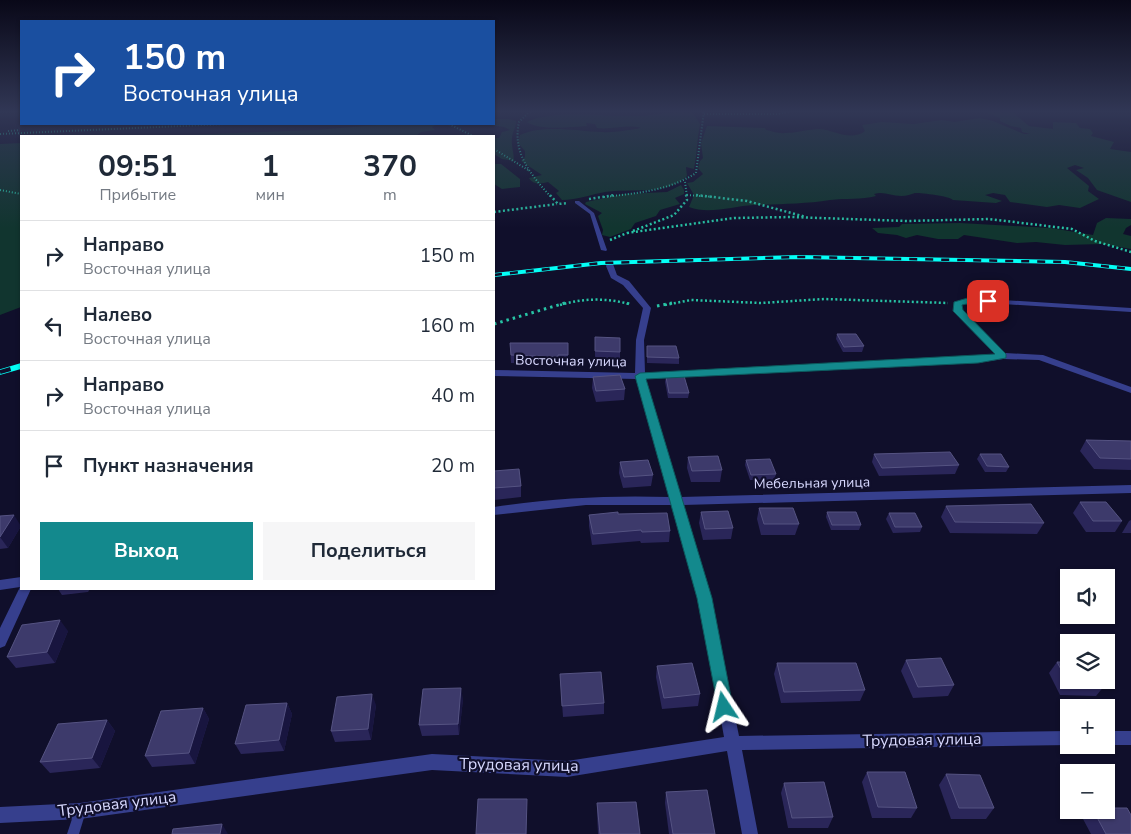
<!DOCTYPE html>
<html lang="ru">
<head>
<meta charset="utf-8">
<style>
  body { margin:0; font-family:"Nunito Sans",sans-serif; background:#f6f6f7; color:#1f2937; height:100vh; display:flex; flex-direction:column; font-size:19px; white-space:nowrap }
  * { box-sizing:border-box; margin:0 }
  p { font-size:16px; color:#747a83 }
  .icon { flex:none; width:28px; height:28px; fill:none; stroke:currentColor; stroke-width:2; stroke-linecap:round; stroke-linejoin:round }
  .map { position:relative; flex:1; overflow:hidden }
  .panel { position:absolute; left:20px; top:135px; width:475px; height:455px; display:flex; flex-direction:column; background:#fff; border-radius:0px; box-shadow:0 1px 4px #0004 }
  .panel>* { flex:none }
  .hud { position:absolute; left:20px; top:20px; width:475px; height:105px; border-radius:0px; box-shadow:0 1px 4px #0004; background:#1a4fa0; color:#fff; overflow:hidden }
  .controls { position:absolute; left:1060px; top:569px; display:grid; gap:10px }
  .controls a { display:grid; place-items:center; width:55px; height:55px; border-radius:0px; background:#fff; box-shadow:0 1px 4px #0004; font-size:25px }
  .pin { position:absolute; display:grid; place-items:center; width:42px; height:42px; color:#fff; margin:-21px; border-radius:10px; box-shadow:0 2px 8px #0006 }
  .me { position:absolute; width:55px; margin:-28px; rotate:350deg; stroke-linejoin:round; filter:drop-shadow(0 0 4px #0008) }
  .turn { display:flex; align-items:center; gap:18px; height:105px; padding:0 20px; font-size:22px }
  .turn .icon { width:65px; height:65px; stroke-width:2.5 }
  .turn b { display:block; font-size:35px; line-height:42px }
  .eta { display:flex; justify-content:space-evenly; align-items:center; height:85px; text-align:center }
  .eta b { font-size:30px; font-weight:700; line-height:35px }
  .action { display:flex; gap:10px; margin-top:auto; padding:10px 20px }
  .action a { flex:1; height:58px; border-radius:0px; background:#13898d; color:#fff; font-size:20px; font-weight:700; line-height:58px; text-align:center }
  .action a+a { background:#f6f6f7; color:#1f2937 }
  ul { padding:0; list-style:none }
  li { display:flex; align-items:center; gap:15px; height:70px; padding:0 20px; border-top:1px solid #e0e1e3 }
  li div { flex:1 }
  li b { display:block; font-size:19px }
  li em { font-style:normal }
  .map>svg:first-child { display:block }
  .green { fill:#11352f }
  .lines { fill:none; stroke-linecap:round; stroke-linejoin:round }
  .path-far2 { stroke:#27c4a5; stroke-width:2; stroke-dasharray:1 2; stroke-linecap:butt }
  .path-far1 { stroke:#27c4a5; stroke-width:2.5; stroke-dasharray:2 2.5; stroke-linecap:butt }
  .path { stroke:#27c4a5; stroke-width:3; stroke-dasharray:2.5 4; stroke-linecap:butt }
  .service { fill:#363f8d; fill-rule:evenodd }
  .minor { fill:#363f8d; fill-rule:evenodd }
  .rail-far1-casing { stroke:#04fff6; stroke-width:4 }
  .rail-casing { stroke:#04fff6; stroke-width:5.5 }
  .rail-far1 { stroke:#100f2b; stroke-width:2.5; stroke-dasharray:8; stroke-linecap:butt }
  .rail { stroke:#100f2b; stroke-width:4; stroke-dasharray:11; stroke-linecap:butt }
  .wall { fill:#2a2659 }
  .shaded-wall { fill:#18153f }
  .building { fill:#3d3a6b; stroke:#555382 }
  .route { fill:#13898d; stroke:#0c595c }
  .labels { text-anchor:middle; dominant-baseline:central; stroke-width:4.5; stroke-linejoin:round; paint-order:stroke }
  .street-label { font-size:14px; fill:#d8d9ff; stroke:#100f2b }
  .near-street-label { font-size:16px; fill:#d8d9ff; stroke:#100f2b }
</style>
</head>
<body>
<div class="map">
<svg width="1131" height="834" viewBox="0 0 1131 834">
  <rect width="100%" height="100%" fill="#100f2b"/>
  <g class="green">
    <path d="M 986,111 L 1011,111 L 1029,126 L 1053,129 L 1053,122 L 1076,123 L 1080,128 L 1090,129 L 1093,133 L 1091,136 L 1114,142 L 1110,149 L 1131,152 L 1131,202 L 1097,190 L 1088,178 L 1076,170 L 1084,168 L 1075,165 L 1067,168 L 1089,186 L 1088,191 L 1099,199 L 1080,208 L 1059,205 L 1047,207 L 1010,202 L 1005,195 L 993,193 L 985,195 L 1002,201 L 996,203 L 953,200 C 949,196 923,193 915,193 C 911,194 907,196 901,196 C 891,196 884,191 874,194 L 876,196 C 861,200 846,198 830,200 C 805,204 780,204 754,205 C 733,206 709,215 689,207 L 694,195 L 687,183 L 693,182 L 703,174 L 698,168 L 700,161 L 703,158 L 701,143 L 707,126 L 765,128 L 766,130 C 772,131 779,134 785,133 C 797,133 808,129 820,129 C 834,130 851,142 865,131 L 862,125 L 882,122 L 914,124 L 942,120 L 954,122 L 980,118 L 993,121 L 1024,134 L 1030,134 L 1022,132 L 1021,128 L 1011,126 L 1000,121 L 1000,118 L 985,112 Z"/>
    <path d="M 680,112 L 693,113 L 700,124 C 697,139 697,154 694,169 L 686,167 L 687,176 C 667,196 630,188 605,192 C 593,194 577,200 562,200 L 556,193 L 559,191 L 548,182 C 541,184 533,185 529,178 L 542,175 L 521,161 L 525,157 L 525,151 L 518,143 L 520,135 C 543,124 577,131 602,132 C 614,133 629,130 641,128 C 627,124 612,130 597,128 L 595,124 L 586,123 L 587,126 C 572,127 539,131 527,122 C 552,109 604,117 634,116 C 649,116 665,113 680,112 Z"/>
    <path d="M 494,119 L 509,119 L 516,121 C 516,129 512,132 512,138 C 511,146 514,153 514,161 L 502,159 L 494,154 L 494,138 L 499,138 L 502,132 L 510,130 L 504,127 L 484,124 L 494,124 Z"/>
    <polygon points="388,124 438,124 432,127 435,130 421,132 416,136 159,136 316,130"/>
    <polygon points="21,143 21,307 0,315 0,144"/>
    <polygon points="494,164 501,164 520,179 520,187 502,189 494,184"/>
    <polygon points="681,185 684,190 684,194 675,198 680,204 660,210 656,216 635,223 631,229 610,237 602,235 603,230 598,216 602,213 585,204 586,202 623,194 667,192"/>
    <polygon points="1106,218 1131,219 1131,225 1126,228 1123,234 1131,236 1131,249 1102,244 1065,245 1036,242 1017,243 964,235 958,239 938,239 917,235 906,238 897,235 878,233 872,228 899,227 902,224 960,223 1051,228 1093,235 1097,223"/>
  </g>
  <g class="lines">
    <g class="path-far2">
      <path d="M 530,111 L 519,122 C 512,153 531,175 551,197"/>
      <polyline points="0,112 18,111"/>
      <polyline points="704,114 778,114 790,111"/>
      <polyline points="449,124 473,136"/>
      <polyline points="8,131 20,130"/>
      <polyline points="0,134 225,124"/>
      <polyline points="494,149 528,170"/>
      <polyline points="685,182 687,197"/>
      <polyline points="0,190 21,194"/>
      <polyline points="687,195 714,197"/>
      <path d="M 604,197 C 637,193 668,191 696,173 L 704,111"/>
    </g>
    <g class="path-far1">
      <polyline points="550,195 558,204 568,203"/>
      <polyline points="696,195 747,201 806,217"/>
      <polyline points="589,199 615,195"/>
      <polyline points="494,212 557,204"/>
      <polyline points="633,231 674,215 687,200 686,195"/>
      <polyline points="627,233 734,218 791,217 907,221 989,219 1072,229 1095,241 1131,252"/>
      <polyline points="610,240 627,233"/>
      <path d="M 560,305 C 583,298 607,298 629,304"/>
      <polyline points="665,305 691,300 761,303 824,299 948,303"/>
    </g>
    <g class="path">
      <polyline points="627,303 629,304"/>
      <polyline points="657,306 672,303"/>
      <polyline points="494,324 565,303"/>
    </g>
    <g class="service">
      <polygon points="575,201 579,201 594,213 607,250 606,251 601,250 590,214 575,203"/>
      <polygon points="80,805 84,807 86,811 79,834 67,834 76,807"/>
    </g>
    <g class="minor">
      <path d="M 607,264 L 613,264 L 617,275 L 629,281 L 651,308 L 644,340 L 645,373 L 977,357 L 996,354 L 954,311 L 955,302 L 971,298 L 1131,308 L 1131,312 L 971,302 L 962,305 L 962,310 L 1005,353 L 1043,355 L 1131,387 L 1131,393 L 1039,360 L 1003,359 L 977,363 L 645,379 L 681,497 L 1131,485 L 1131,493 L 683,505 L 711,598 L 739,736 L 1069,731 L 1070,745 L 742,750 L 758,834 L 742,834 L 727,751 L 567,777 L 432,770 L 80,819 L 0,823 L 0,807 L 80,803 L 432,754 L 567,761 L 724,737 L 699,598 L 672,505 L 586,505 L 494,515 L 494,507 C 552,498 611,495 670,497 L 636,379 L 494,376 L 494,370 L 635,373 L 636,340 L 643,308 L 623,285 L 611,278 L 606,266 Z"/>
      <polygon points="21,577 21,589 31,589 5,646 0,648 0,628 20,587 0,590 0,580"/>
      <polygon points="1106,731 1131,731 1131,745 1105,745"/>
    </g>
    <defs>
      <polyline id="rail-far1" points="494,275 601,263 799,257 1065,262 1131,269"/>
      <polyline id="rail" points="0,372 21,366"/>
    </defs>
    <use href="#rail-far1" class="rail-far1-casing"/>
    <use href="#rail" class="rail-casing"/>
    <use href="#rail-far1" class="rail-far1"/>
    <use href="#rail" class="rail"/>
  </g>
  <g class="wall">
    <polygon points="837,334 864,346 862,352 843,352 836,339"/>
    <polygon points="595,337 620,352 620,362 595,361"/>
    <polygon points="510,343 568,343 568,362 558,363 558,364 511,363"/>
    <polygon points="647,346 679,358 679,364 647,363"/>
    <polygon points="593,377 625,389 624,400 596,402 592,388"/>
    <polygon points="666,377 689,393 688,398 668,398 665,382"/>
    <polygon points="1086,440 1131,441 1131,470 1094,469 1080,451"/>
    <polygon points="874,454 959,465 955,474 879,476 872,462"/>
    <polygon points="980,454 1009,467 1006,472 985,472 977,459"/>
    <polygon points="688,457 722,470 720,482 691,482 687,468"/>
    <polygon points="746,460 776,474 774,480 750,480 745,465"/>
    <polygon points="620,462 653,475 651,486 623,488 619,473"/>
    <polygon points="494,471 521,486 521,497 494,500"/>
    <polygon points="1080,502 1122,521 1115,532 1086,532 1073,513"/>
    <polygon points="946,506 1044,523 1037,534 950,533 941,517"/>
    <polygon points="759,508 799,524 795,535 761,535 757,519"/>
    <polygon points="701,512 733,528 731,539 703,540 699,523"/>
    <polygon points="827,512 861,525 859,530 831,530 826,517"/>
    <polygon points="889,513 922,527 920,532 893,533 886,519"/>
    <polygon points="618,514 670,531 669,542 641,543 640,541 592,545 589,526 589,515"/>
    <polygon points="0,516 21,526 8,548 0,549"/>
    <polygon points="1131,520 1131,533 1122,533 1129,521"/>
    <polygon points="58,589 90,589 88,592 62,595"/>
    <polygon points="68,631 55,663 16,668 7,657"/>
    <polygon points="906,660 954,685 948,696 913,698 901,671"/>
    <polygon points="1057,662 1105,685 1096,696 1060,695 1049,673"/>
    <polygon points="777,663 865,690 860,701 781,703 774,674"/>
    <polygon points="657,666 700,694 698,706 662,709 656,677"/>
    <polygon points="560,674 604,703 604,714 563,717"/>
    <polygon points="463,699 459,735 422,736 419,725"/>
    <polygon points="287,703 292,714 284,751 241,754 235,744"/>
    <polygon points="376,705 371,740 335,742 331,731"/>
    <polygon points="203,708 209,719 195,764 152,767 145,756"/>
    <polygon points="107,720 115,731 100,768 50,773 40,762"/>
    <polygon points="867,772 917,808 911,818 872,818 862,782"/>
    <polygon points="946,774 994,808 986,819 951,819 939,785"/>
    <polygon points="784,783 833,817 828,828 788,828 781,793"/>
    <polygon points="666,792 715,834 669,834 665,803"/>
    <polygon points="597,803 640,834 598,834 597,813"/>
    <polygon points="1091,810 1106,810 1131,834 1091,834 1083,819"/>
  </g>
  <g class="shaded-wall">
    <polygon points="14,515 21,526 8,548 0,537"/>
    <polygon points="60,620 68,631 55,663 47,652"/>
    <polygon points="461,688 463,699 459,735 458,724"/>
    <polygon points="372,694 376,705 371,740 368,729"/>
    <polygon points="287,703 292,714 284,751 279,740"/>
    <polygon points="203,708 209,719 195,764 189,753"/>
    <polygon points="107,720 115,731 100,768 92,758"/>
    <polygon points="527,799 527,834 526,834"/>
    <polygon points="222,824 228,834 220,834"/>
  </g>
  <g class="building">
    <polygon points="837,334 856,334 864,346 844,347"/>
    <polygon points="595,337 620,338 620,352 595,351"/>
    <polygon points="510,343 568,343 568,355 558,355 558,357 511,355"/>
    <polygon points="647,346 676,346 679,358 647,357"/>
    <polygon points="620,375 625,389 596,391 593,377"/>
    <polygon points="684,376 689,393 669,393 666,377"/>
    <polygon points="1086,440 1131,441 1131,459 1100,458"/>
    <polygon points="950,452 959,465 882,468 874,454"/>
    <polygon points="980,454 1001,454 1009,467 987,466"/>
    <polygon points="718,456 722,470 692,471 688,457"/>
    <polygon points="770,459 776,474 751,475 746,460"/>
    <polygon points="648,460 653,475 624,477 620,462"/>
    <polygon points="519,469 521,486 494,488 494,471"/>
    <polygon points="1080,502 1106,502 1122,521 1093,521"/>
    <polygon points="1031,504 1044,523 955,522 946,506"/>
    <polygon points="759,508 793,508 799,524 764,524"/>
    <polygon points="728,511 733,528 705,529 701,512"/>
    <polygon points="618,512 618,514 667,513 670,531 642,532 641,530 593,534 589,515"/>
    <polygon points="827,512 856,512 861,525 832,525"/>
    <polygon points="889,513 915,513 922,527 895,527"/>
    <polygon points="14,515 0,537 0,516"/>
    <polygon points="60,620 47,652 7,657 22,625"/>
    <polygon points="941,658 954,685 918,687 906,660"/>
    <polygon points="1057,662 1069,662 1069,680 1102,680 1105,685 1069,684"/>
    <polygon points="692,663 700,694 664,698 657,666"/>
    <polygon points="777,663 856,663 865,690 784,692"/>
    <polygon points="601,672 604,703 562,706 560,674"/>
    <polygon points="461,688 458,724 419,725 423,689"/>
    <polygon points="372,694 368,729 331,731 337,697"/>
    <polygon points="287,703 279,740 235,744 246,705"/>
    <polygon points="203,708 189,753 145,756 161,711"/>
    <polygon points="107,720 92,758 40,762 58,724"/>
    <polygon points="867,772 905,772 917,808 878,807"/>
    <polygon points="946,774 980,775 994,808 959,808"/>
    <polygon points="824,782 833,817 792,818 784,783"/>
    <polygon points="707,790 715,834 673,834 666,792"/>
    <polygon points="478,799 527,799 526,834 476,834"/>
    <polygon points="636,802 640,834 600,834 597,803"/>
    <polygon points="1106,808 1127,808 1131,815 1131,834 1106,834 1093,810 1106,810"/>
    <polygon points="222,824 220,834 172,834 173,829"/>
  </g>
  <linearGradient id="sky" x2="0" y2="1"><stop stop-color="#090818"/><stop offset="0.49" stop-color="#313755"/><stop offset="1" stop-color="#313755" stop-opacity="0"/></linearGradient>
  <rect width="1131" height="228" fill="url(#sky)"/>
  <path class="route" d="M 971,297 L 988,298 L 992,301 C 985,306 972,302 962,305 L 963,310 L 1006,354 L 1006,358 L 978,363 L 646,379 L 712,598 L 733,707 L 730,713 L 724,715 L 719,713 L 697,598 L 635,376 L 640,373 L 995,354 L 953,311 L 954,302 Z"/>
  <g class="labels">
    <g class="street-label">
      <text transform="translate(571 361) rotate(1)">Восточная улица</text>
      <text transform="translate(812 483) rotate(-1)">Мебельная улица</text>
    </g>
    <g class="near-street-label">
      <text transform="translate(922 740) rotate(-1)">Трудовая улица</text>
      <text transform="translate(519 765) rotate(1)">Трудовая улица</text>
      <text transform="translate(117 804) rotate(-7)">Трудовая улица</text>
    </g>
  </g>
</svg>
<div class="controls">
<a><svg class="icon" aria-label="sound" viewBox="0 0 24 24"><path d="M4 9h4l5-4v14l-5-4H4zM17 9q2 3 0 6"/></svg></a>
<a><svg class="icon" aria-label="layers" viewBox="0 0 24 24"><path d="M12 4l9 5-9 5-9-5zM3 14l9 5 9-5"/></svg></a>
<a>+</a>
<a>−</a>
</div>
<div class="pin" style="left:988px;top:301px;background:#d93025"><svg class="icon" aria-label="arrive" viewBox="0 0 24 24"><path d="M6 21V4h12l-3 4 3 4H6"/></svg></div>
<svg class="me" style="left:724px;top:707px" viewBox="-20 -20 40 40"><path d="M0-17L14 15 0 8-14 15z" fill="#13898d" stroke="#fff" stroke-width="4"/></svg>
<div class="hud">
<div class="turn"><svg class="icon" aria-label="right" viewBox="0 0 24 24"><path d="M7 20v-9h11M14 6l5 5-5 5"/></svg><div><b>150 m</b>Восточная улица</div></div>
</div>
<section class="panel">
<div class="eta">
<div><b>09:51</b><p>Прибытие</p></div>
<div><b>1</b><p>мин</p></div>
<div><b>370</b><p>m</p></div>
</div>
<ul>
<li><svg class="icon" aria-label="right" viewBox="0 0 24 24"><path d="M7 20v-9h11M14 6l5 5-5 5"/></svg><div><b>Направо</b><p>Восточная улица</p></div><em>150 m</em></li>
<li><svg class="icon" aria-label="left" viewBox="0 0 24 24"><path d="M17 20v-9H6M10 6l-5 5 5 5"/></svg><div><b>Налево</b><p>Восточная улица</p></div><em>160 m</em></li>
<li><svg class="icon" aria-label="right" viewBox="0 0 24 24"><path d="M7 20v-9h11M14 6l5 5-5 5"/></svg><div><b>Направо</b><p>Восточная улица</p></div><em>40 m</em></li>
<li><svg class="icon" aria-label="arrive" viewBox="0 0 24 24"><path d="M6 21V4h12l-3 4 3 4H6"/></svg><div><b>Пункт назначения</b></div><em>20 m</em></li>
</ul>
<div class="action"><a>Выход</a><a>Поделиться</a></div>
</section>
</div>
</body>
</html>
